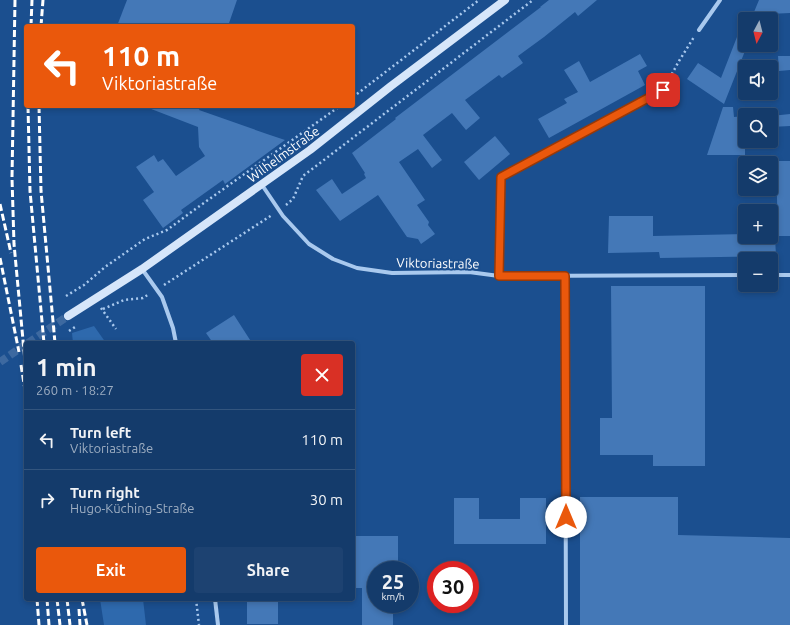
<!DOCTYPE html>
<html lang="en">
<head>
<meta charset="utf-8">
<style>
  body { margin:0; font-family:Ubuntu,sans-serif; background:#1d4271; color:#f1f3f6; height:100vh; display:flex; flex-direction:column; font-size:15px; white-space:nowrap }
  * { box-sizing:border-box; margin:0 }
  p { font-size:13px; color:#9dadc1 }
  .icon { flex:none; width:22px; height:22px; fill:none; stroke:currentColor; stroke-width:2; stroke-linecap:round; stroke-linejoin:round }
  .map { position:relative; flex:1; overflow:hidden }
  .drawer { position:absolute; left:24px; top:341px; width:331px; height:260px; display:flex; flex-direction:column; background:#143b6b; border-radius:4px; box-shadow:0 2px 6px #0003,0 0 0 1px #33557e }
  .drawer>* { flex:none }
  .top-card { position:absolute; left:24px; top:24px; width:331px; height:84px; border-radius:4px; box-shadow:0 2px 6px #0003,0 0 0 1px #33557e; background:#ea580c; color:#fff; overflow:hidden }
  .needle { width:26px; rotate:187deg }
  .controls { position:absolute; left:738px; top:12px; display:grid; gap:8px }
  .controls a { display:grid; place-items:center; width:40px; height:40px; border-radius:4px; background:#143b6b; box-shadow:0 2px 6px #0003,0 0 0 1px #33557e; font-size:20px }
  .speed { position:absolute; left:367px; top:561px; display:flex; gap:8px; font-size:20px; font-weight:700; text-align:center }
  .speed>* { display:grid; place-content:center; width:52px; height:52px; border-radius:50%; background:#143b6b; box-shadow:0 2px 6px #0003,0 0 0 1px #33557e; line-height:1 }
  .speed small { font-size:10px; font-weight:400 }
  .speed .limit { border:6px solid #d22; background:#fff; color:#111 }
  .pin { position:absolute; display:grid; place-items:center; width:34px; height:34px; color:#fff; margin:-17px; border-radius:8px; box-shadow:0 2px 6px #0006 }
  .me { position:absolute; width:44px; margin:-22px; rotate:0deg; stroke-linejoin:round; filter:drop-shadow(0 0 3px #0008) }
  .turn { display:flex; align-items:center; gap:14px; height:84px; padding:0 12px; font-size:18px }
  .turn .icon { width:52px; height:52px; stroke-width:2.5 }
  .turn b { display:block; font-size:28px; line-height:34px }
  .round { display:grid; place-items:center; flex:none; width:42px; height:42px; border-radius:4px; background:#1d4271 }
  .head { display:flex; align-items:center; justify-content:space-between; height:68px; padding:0 12px }
  h1 { font-size:24px; font-weight:700; line-height:30px }
  .primary-button { display:flex; gap:8px; margin-top:auto; padding:8px 12px }
  .primary-button a { flex:1; height:46px; border-radius:4px; background:#ea580c; color:#fff; font-size:16px; font-weight:700; line-height:46px; text-align:center }
  .primary-button a+a { background:#1d4271; color:#f1f3f6 }
  ul { padding:0; list-style:none }
  li { display:flex; align-items:center; gap:12px; height:60px; padding:0 12px; border-top:1px solid #33557e }
  li div { flex:1 }
  li b { display:block; font-size:15px }
  li em { font-style:normal }
  .map>svg:first-child { display:block }
  .green { fill:#2e69ad }
  .building { fill:#4478b7 }
  .lines { fill:none; stroke-linecap:round; stroke-linejoin:round }
  .secondary-tunnel { stroke:#3d69a0; stroke-width:8; stroke-dasharray:8 4; stroke-linecap:butt }
  .path { stroke:#a9c9ee; stroke-width:2.5; stroke-dasharray:2 3; stroke-linecap:butt }
  .street { stroke:#a9c9ee; stroke-width:4 }
  .secondary { stroke:#d6e6fa; stroke-width:8 }
  .rail { stroke:#fff; stroke-width:3; stroke-dasharray:7 3; stroke-linecap:butt }
  .route-casing { stroke:#983908; stroke-width:10 }
  .route { stroke:#ea580c; stroke-width:7 }
  .labels { text-anchor:middle; dominant-baseline:central; stroke-width:4; stroke-linejoin:round; paint-order:stroke }
  .street-label { font-size:13px; fill:#fff; stroke:#1b4f8f }
</style>
</head>
<body>
<div class="map">
<svg width="790" height="625" viewBox="0 0 790 625">
  <rect width="100%" height="100%" fill="#1b4f8f"/>
  <g class="green">
    <polygon points="94,326 106,343 73,343 72,333"/>
    <polygon points="100,599 143,599 146,625 104,625"/>
  </g>
  <g class="building">
    <polygon points="127,0 237,0 228,26 117,26"/>
    <polygon points="549,0 597,0 578,16 575,12 544,37 518,56 523,63 502,78 499,75 465,100 480,118 466,130 452,113 423,135 442,160 432,168 418,149 399,162 425,200 417,205 429,222 428,225 435,234 421,244 418,239 407,237 378,195 340,221 316,190 332,179 342,194 366,178 364,174 365,173 352,153 396,119 395,118 541,7 540,7"/>
    <polygon points="759,0 790,0 790,13 769,14 770,18 754,12"/>
    <polygon points="744,19 745,51 724,104 687,79 698,63 721,78"/>
    <polygon points="640,54 647,66 638,71 645,85 549,138 538,119 567,103 564,99 578,92 564,70 579,61 590,82"/>
    <polygon points="778,56 790,56 790,70 779,71"/>
    <polygon points="146,106 201,106 199,110 267,134 285,140 225,184 223,180 181,210 183,213 163,228 143,200 154,192 136,167 154,155 158,162 163,159 176,176 205,156 199,147 198,127 146,107"/>
    <polygon points="723,107 733,107 734,117 745,116 745,155 707,155"/>
    <polygon points="790,114 790,126 771,127 771,116"/>
    <polygon points="495,136 510,154 479,180 464,162"/>
    <polygon points="776,161 790,161 790,236 778,236"/>
    <polygon points="609,216 653,216 653,236 745,234 745,237 775,237 776,256 660,258 659,252 608,253"/>
    <polygon points="611,286 705,286 705,466 653,466 653,455 600,455 600,418 612,418"/>
    <polygon points="234,315 252,343 213,343 206,333"/>
    <polygon points="580,497 678,497 678,535 790,538 790,625 580,625"/>
    <polygon points="454,498 479,498 479,519 520,519 520,498 546,498 546,544 454,544"/>
    <polygon points="353,536 398,536 398,567 393,567 393,570 376,570 376,604 393,604 393,625 362,625 362,588 353,588"/>
    <rect x="247" y="599" width="31" height="25"/>
  </g>
  <g class="lines">
    <g class="secondary-tunnel">
      <polyline points="28,343 68,316"/>
      <polyline points="0,362 26,344"/>
    </g>
    <g class="path">
      <polyline points="667,83 679,61 694,37"/>
      <polyline points="353,97 479,0"/>
      <polyline points="286,205 293,199 303,176 533,0"/>
      <polyline points="164,285 272,215"/>
      <polyline points="66,296 84,285 105,267 145,239 167,230 201,205 340,106"/>
      <polyline points="101,308 116,329"/>
      <polyline points="103,309 124,300 143,298 149,294"/>
      <polyline points="69,331 75,327"/>
      <polyline points="196,599 199,625"/>
    </g>
    <g class="street">
      <polyline points="699,30 720,0"/>
      <polyline points="262,185 283,216 309,244 333,259 357,268 392,273 469,272 499,276 745,275"/>
      <polyline points="142,269 162,297 173,328 176,343"/>
      <polyline points="771,275 790,275"/>
      <polyline points="499,276 501,177 663,90"/>
      <polyline points="565,276 566,625"/>
      <polyline points="215,599 218,625"/>
    </g>
    <polyline class="secondary" points="68,316 142,269 310,150 391,86 505,0"/>
    <g class="rail">
      <polyline points="15,0 12,178 14,244 26,372"/>
      <polyline points="31,26 32,0"/>
      <polyline points="41,26 43,0"/>
      <polyline points="28,106 30,191 44,343"/>
      <polyline points="39,106 41,191 55,343"/>
      <polyline points="0,204 11,253"/>
      <polyline points="0,258 19,352"/>
      <polyline points="21,365 26,396"/>
      <polyline points="37,599 39,625"/>
      <polyline points="47,599 49,625"/>
      <polyline points="57,599 60,625"/>
      <polyline points="67,599 70,625"/>
      <polyline points="82,599 87,625"/>
      <polyline points="79,609 80,625"/>
    </g>
  </g>
  <g class="lines">
    <defs>
      <polyline id="route" points="566,517 565,276 499,276 501,177 663,90"/>
    </defs>
    <use href="#route" class="route-casing"/>
    <use href="#route" class="route"/>
  </g>
  <g class="labels">
    <g class="street-label">
      <text transform="translate(283 154) rotate(-36)">Wilhelmstraße</text>
      <text transform="translate(438 263) rotate(1)">Viktoriastraße</text>
    </g>
  </g>
</svg>
<div class="controls">
<a><svg class="needle" viewBox="-14 -14 28 28"><path d="M0-13l5 13h-10z" fill="#e53935"/><path d="M0 13l5-13h-10z" fill="#9dadc1"/></svg></a>
<a><svg class="icon" aria-label="sound" viewBox="0 0 24 24"><path d="M4 9h4l5-4v14l-5-4H4zM17 9q2 3 0 6"/></svg></a>
<a><svg class="icon" aria-label="search" viewBox="0 0 24 24"><circle cx="10" cy="10" r="6"/><path d="M15 15l6 6"/></svg></a>
<a><svg class="icon" aria-label="layers" viewBox="0 0 24 24"><path d="M12 4l9 5-9 5-9-5zM3 14l9 5 9-5"/></svg></a>
<a>+</a>
<a>−</a>
</div>
<div class="speed"><div>25<small>km/h</small></div><div class="limit">30</div></div>
<div class="pin" style="left:663px;top:90px;background:#d93025"><svg class="icon" aria-label="arrive" viewBox="0 0 24 24"><path d="M6 21V4h12l-3 4 3 4H6"/></svg></div>
<svg class="me" style="left:566px;top:517px" viewBox="-20 -20 40 40"><circle r="19" fill="#fff"/><path d="M0-13L10 11 0 6-10 11z" fill="#ea580c"/></svg>
<div class="top-card">
<div class="turn"><svg class="icon" aria-label="left" viewBox="0 0 24 24"><path d="M17 20v-9H6M10 6l-5 5 5 5"/></svg><div><b>110 m</b>Viktoriastraße</div></div>
</div>
<section class="drawer">
<div class="head"><div><h1>1 min</h1><p>260 m · 18:27</p></div><a class="round" style="background:#d93025;color:#fff"><svg class="icon" aria-label="close" viewBox="0 0 24 24"><path d="M6 6l12 12M18 6L6 18"/></svg></a></div>
<ul>
<li><svg class="icon" aria-label="left" viewBox="0 0 24 24"><path d="M17 20v-9H6M10 6l-5 5 5 5"/></svg><div><b>Turn left</b><p>Viktoriastraße</p></div><em>110 m</em></li>
<li><svg class="icon" aria-label="right" viewBox="0 0 24 24"><path d="M7 20v-9h11M14 6l5 5-5 5"/></svg><div><b>Turn right</b><p>Hugo-Küching-Straße</p></div><em>30 m</em></li>
</ul>
<div class="primary-button"><a>Exit</a><a>Share</a></div>
</section>
</div>
</body>
</html>
